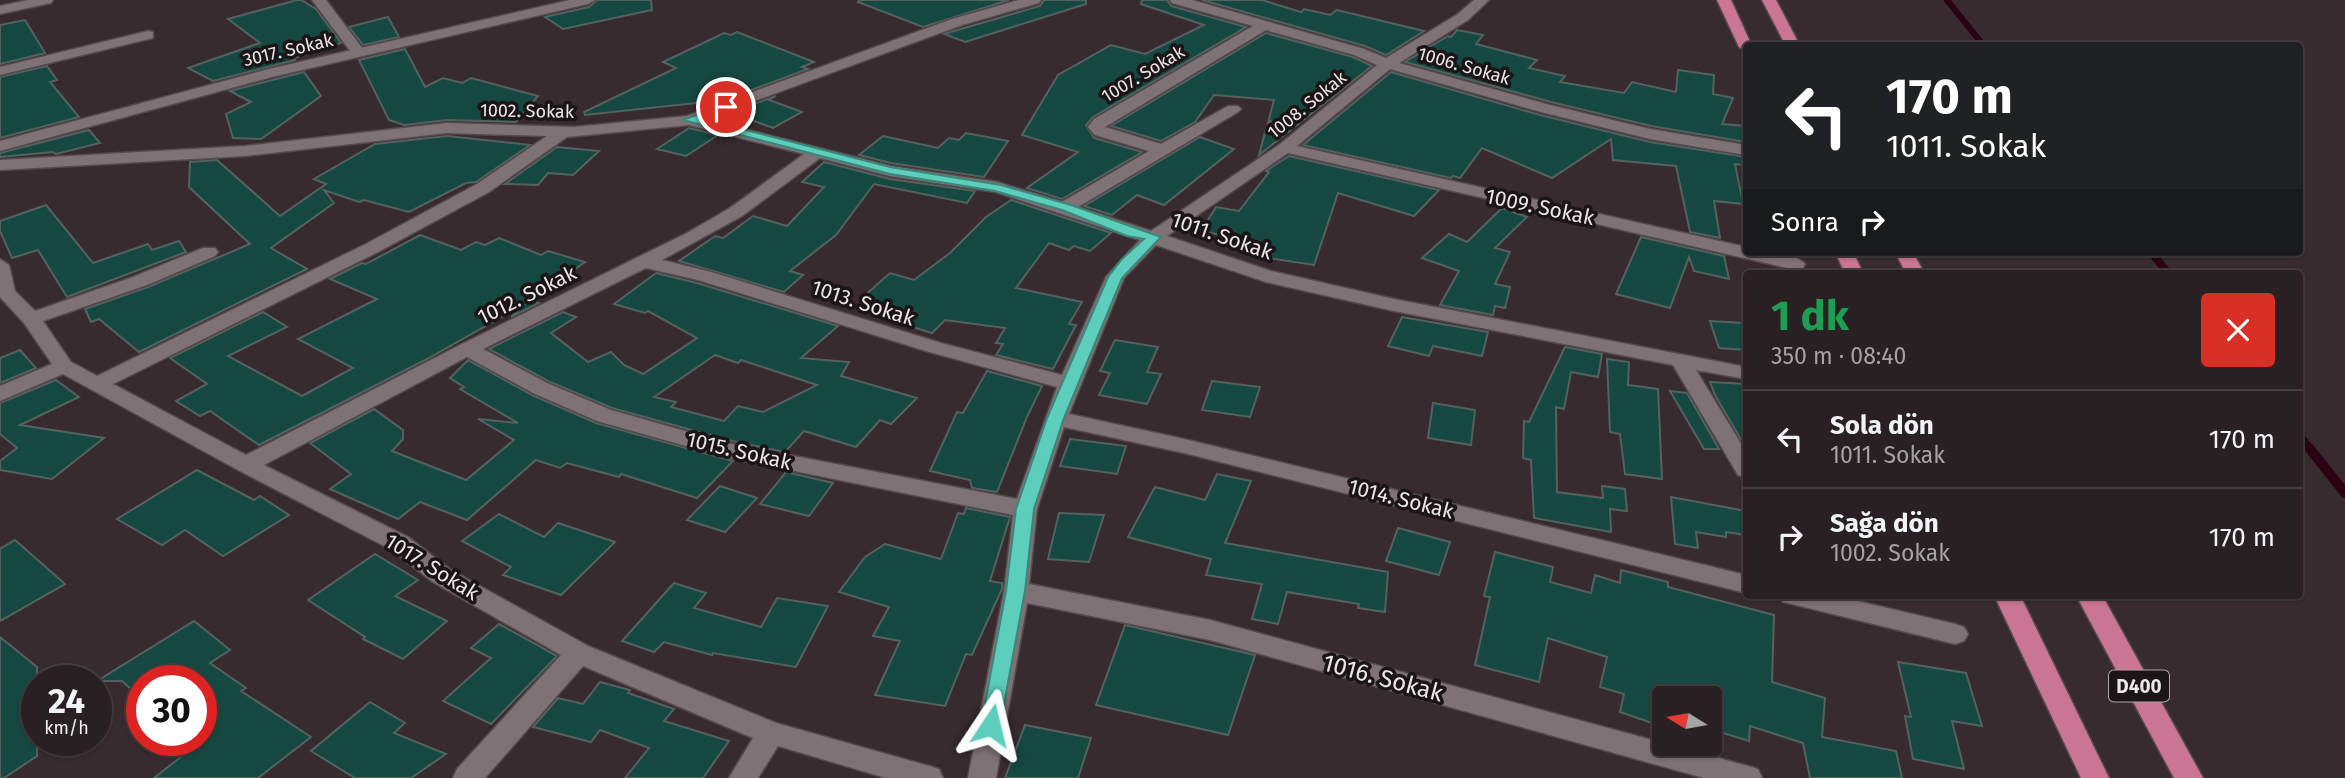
<!DOCTYPE html>
<html lang="tr">
<head>
<meta charset="utf-8">
<style>
  body { margin:0; font-family:"Fira Sans",sans-serif; background:#31282b; color:#f1f3f6; height:100vh; display:flex; flex-direction:column; font-size:26px; white-space:nowrap }
  * { box-sizing:border-box; margin:0 }
  p { font-size:23px; color:#a5a3a6 }
  .icon { flex:none; width:38px; height:38px; fill:none; stroke:currentColor; stroke-width:2; stroke-linecap:round; stroke-linejoin:round }
  .map { position:relative; flex:1; overflow:hidden }
  .side { position:absolute; left:1743px; top:270px; width:560px; height:329px; display:flex; flex-direction:column; background:#292023; border-radius:7px; box-shadow:0 2px 5px #0004,0 0 0 2px #453e41 }
  .side>* { flex:none }
  .top-card { position:absolute; left:1743px; top:42px; width:560px; height:214px; border-radius:7px; box-shadow:0 2px 5px #0004,0 0 0 2px #453e41; background:#202124; color:#fff; overflow:hidden }
  .needle { width:46px; rotate:281deg }
  .tools { position:absolute; left:1652px; top:686px; display:grid; gap:14px }
  .tools a { display:grid; place-items:center; width:70px; height:70px; border-radius:7px; background:#292023; box-shadow:0 2px 5px #0004,0 0 0 2px #453e41; font-size:35px }
  .speed { position:absolute; left:21px; top:665px; display:flex; gap:14px; font-size:35px; font-weight:700; text-align:center }
  .speed>* { display:grid; place-content:center; width:91px; height:91px; border-radius:50%; background:#292023; box-shadow:0 2px 5px #0004,0 0 0 2px #453e41; line-height:1 }
  .speed small { font-size:18px; font-weight:400 }
  .speed .limit { border:10px solid #d22; background:#fff; color:#111 }
  .pin { position:absolute; display:grid; place-items:center; width:60px; height:60px; color:#fff; margin:-30px; border:4px solid #fff; border-radius:50%; box-shadow:0 2px 7px #0007 }
  .me { position:absolute; width:77px; margin:-38px; rotate:10deg; stroke-linejoin:round; filter:drop-shadow(0 0 5px #0008) }
  .turn { display:flex; align-items:center; gap:24px; height:147px; padding:0 28px; font-size:32px }
  .turn .icon { width:91px; height:91px; stroke-width:2.5 }
  .turn b { display:block; font-size:49px; line-height:60px }
  .then { display:flex; align-items:center; height:66px; padding:0 28px; background:#0003; gap:14px; font-size:26px }
  .round { display:grid; place-items:center; flex:none; width:74px; height:74px; border-radius:7px; background:#31282b }
  .headline { display:flex; align-items:center; justify-content:space-between; height:119px; padding:0 28px }
  h1 { font-size:42px; font-weight:700; line-height:52px; color:#1e9e55 }
  ul { padding:0; list-style:none }
  li { display:flex; align-items:center; gap:21px; height:98px; padding:0 28px; border-top:2px solid #453e41 }
  li div { flex:1 }
  li b { display:block; font-size:26px }
  li em { font-style:normal }
  .map>svg:first-child { display:block }
  .lines { fill:none; stroke-linecap:round; stroke-linejoin:round }
  .stream-far2 { stroke:#2c0114; stroke-width:6 }
  .stream-far1 { stroke:#2c0114; stroke-width:8 }
  .stream { stroke:#2c0114; stroke-width:10 }
  .building { fill:#154840; stroke:#54625f; stroke-width:2; fill-rule:evenodd }
  .minor-casing { stroke:#544a4d; stroke-width:3 }
  .tertiary-casing { stroke:#544a4d; stroke-width:3 }
  .trunk-casing { stroke:#544a4d; stroke-width:3 }
  .minor { fill:#7f7276; fill-rule:evenodd }
  .tertiary { fill:#7f7276; fill-rule:evenodd }
  .trunk { fill:#ca7593; fill-rule:evenodd }
  .route { fill:#5ccebb; stroke:#3c867a; stroke-width:2 }
  .labels { text-anchor:middle; dominant-baseline:central; stroke-width:7; stroke-linejoin:round; paint-order:stroke }
  .far-street-label { font-size:18px; fill:#ede5e7; stroke:#1b1517 }
  .shield { fill:#1b1517; stroke:#aea7a9; stroke-width:2 }
  .shield-label { font-size:19px; font-weight:bold; fill:#ede5e7 }
  .street-label { font-size:21px; fill:#ede5e7; stroke:#1b1517 }
  .near-street-label { font-size:24px; fill:#ede5e7; stroke:#1b1517 }
</style>
</head>
<body>
<div class="map">
<svg width="2345" height="778" viewBox="0 0 2345 778">
  <rect width="100%" height="100%" fill="#372b2f"/>
  <g class="lines">
    <polyline class="stream-far2" points="1947,0 1984,46"/>
    <g class="stream-far1">
      <polyline points="2151,252 2168,273"/>
      <polyline points="2300,436 2312,451"/>
    </g>
    <polyline class="stream" points="2310,449 2345,493"/>
  </g>
  <g class="building">
    <polygon points="297,0 301,0 316,9 341,43 294,58 295,60 213,81 188,68 260,43 228,19"/>
    <polygon points="597,0 651,0 652,10 563,29 545,17 589,7"/>
    <polygon points="859,0 1009,0 923,27 858,2"/>
    <polygon points="1044,0 1086,0 1086,4 965,42 944,34 1040,6"/>
    <polygon points="1142,0 1167,0 1171,6 1246,27 1093,117 1086,125 1094,138 1142,152 1062,199 1027,188 1078,152 1022,135 1058,75 1111,45 1145,54 1204,25 1141,4"/>
    <polygon points="1202,0 1262,0 1301,12 1304,9 1330,15 1337,10 1424,31 1386,55 1365,46"/>
    <polygon points="388,17 399,37 363,45 349,27"/>
    <polygon points="25,20 45,53 0,64 0,25"/>
    <polygon points="1457,30 1483,35 1476,44 1537,60 1529,68 1565,76 1560,82 1624,93 1632,82 1676,92 1678,70 1714,75 1713,94 1733,98 1722,124 1746,126 1746,142 1651,126 1551,102 1405,62 1448,36 1451,37"/>
    <polygon points="737,32 814,62 802,67 808,69 724,100 585,115 584,112 676,68 663,62 724,33 731,35"/>
    <polygon points="1266,33 1353,57 1372,66 1259,155 1266,129 1272,120 1268,123 1274,100 1214,95 1195,122 1161,141 1111,126"/>
    <polygon points="405,49 425,87 443,78 462,83 471,78 538,96 516,122 447,120 404,125 389,120 359,60"/>
    <polygon points="47,66 57,80 50,82 79,117 0,138 0,77"/>
    <polygon points="304,72 321,96 261,139 233,138 226,114 251,102 230,91"/>
    <polygon points="1391,72 1540,115 1650,142 1746,157 1746,165 1735,164 1743,204 1714,201 1720,238 1690,232 1676,166 1613,160 1611,139 1552,178 1482,148 1460,178 1453,176 1451,178 1303,145"/>
    <polygon points="776,96 769,100 802,112 773,128 744,117 734,124 714,119"/>
    <polygon points="689,128 718,135 686,156 657,149"/>
    <polygon points="89,130 100,143 56,154 53,152 0,157 0,153"/>
    <polygon points="966,133 1008,141 984,177 891,163 859,155 883,136 938,148 949,138 959,140"/>
    <polygon points="447,136 530,145 476,182 466,183 409,212 364,200 359,202 324,190 334,203 271,248 307,269 139,352 99,319 91,322 85,309 148,287 250,244 189,187 190,162 217,160 280,216 326,184 314,179 375,144"/>
    <polygon points="1200,137 1234,149 1164,205 1137,195 1112,215 1084,206"/>
    <polygon points="557,147 599,151 573,175 548,173 538,185 505,184"/>
    <polygon points="1289,156 1439,190 1414,216 1338,193 1314,265 1255,256 1260,243 1201,231 1216,207 1239,211 1269,172 1266,171"/>
    <polygon points="824,162 890,179 975,191 967,203 874,184 836,235 790,271 803,275 784,292 679,261 715,236 723,238 753,216 787,226 824,187 802,182"/>
    <polygon points="1011,200 1111,233 1090,251 1074,246 1069,250 1049,243 1016,288 1082,302 1069,324 1076,325 1053,369 996,355 1003,344 996,343 1005,328 945,320 932,333 903,324 915,313 862,298 890,273 914,280 950,253 986,217"/>
    <polygon points="46,205 93,263 148,244 152,250 179,241 186,252 67,297 38,250 12,258 0,231 0,221"/>
    <polygon points="1502,208 1527,217 1495,248 1510,252 1495,284 1510,287 1505,308 1495,306 1493,315 1440,305 1459,271 1422,258 1449,234 1467,242"/>
    <polygon points="420,235 461,250 476,242 485,245 499,238 541,255 548,251 585,262 530,300 539,303 511,317 525,304 425,360 259,445 210,411 200,416 176,401 207,384 170,358 263,312 287,327 228,356 302,396 353,368 298,339 377,299 330,279 362,263 366,264"/>
    <polygon points="1641,237 1724,256 1729,279 1694,271 1689,257 1670,308 1616,294"/>
    <path d="M 656,273 L 697,283 L 838,326 L 801,358 L 849,362 L 841,376 L 917,398 L 891,424 L 880,420 L 856,447 L 804,431 L 785,452 L 728,440 L 612,408 L 548,381 L 489,349 L 563,312 L 576,317 L 551,333 L 588,362 L 611,352 L 624,365 L 643,374 L 697,338 L 648,311 L 645,313 L 614,304 ZM 715,355 L 738,363 L 741,360 L 817,385 L 763,412 L 738,406 L 724,421 L 671,407 L 676,402 L 654,397 Z"/>
    <polygon points="1402,317 1488,332 1482,356 1433,346 1429,356 1388,346"/>
    <polygon points="1710,321 1743,323 1746,332 1746,350 1719,348"/>
    <polygon points="1115,340 1158,347 1147,372 1161,374 1147,404 1099,395 1110,373 1100,371"/>
    <polygon points="1565,347 1602,354 1598,377 1571,372 1564,409 1556,407 1557,492 1603,498 1602,486 1625,489 1627,511 1610,509 1611,532 1534,518 1531,460 1523,458 1524,421 1529,422"/>
    <polygon points="20,350 36,368 0,383 0,358"/>
    <polygon points="1607,359 1629,362 1628,385 1658,389 1662,479 1625,474 1620,434 1610,432"/>
    <polygon points="468,360 532,395 596,423 733,461 697,498 621,474 619,477 567,463 560,468 536,460 467,520 420,502 398,519 330,489 351,474 310,443 374,409 403,430 403,439 392,451 466,480 514,440 478,419 518,423 460,389 464,387 450,378"/>
    <polygon points="987,371 1042,386 1027,417 997,492 972,488 970,480 930,471 957,412 963,413"/>
    <polygon points="56,380 79,397 20,425 104,438 52,479 0,470 0,461 17,448 0,434 0,403"/>
    <polygon points="1212,381 1260,387 1250,417 1202,410"/>
    <polygon points="1710,382 1746,384 1746,448 1715,395"/>
    <polygon points="1670,391 1687,393 1719,449 1704,449"/>
    <polygon points="1433,403 1475,410 1471,445 1428,438"/>
    <polygon points="1070,439 1126,446 1117,474 1060,466"/>
    <polygon points="197,470 254,500 260,496 289,515 223,556 185,530 162,545 117,519"/>
    <polygon points="786,472 833,483 809,516 760,504"/>
    <polygon points="1217,474 1251,481 1225,543 1388,572 1385,612 1358,608 1359,604 1287,592 1278,624 1252,619 1262,584 1206,575 1211,559 1128,537 1155,487 1205,500"/>
    <polygon points="720,486 757,498 725,532 687,520"/>
    <polygon points="1671,497 1746,511 1746,535 1726,532 1726,537 1696,532 1698,548 1675,544"/>
    <polygon points="966,508 1010,517 990,581 1002,583 1002,589 972,655 966,654 945,706 875,695 900,641 873,636 889,607 839,592 865,557 885,544 941,559 958,513 964,514"/>
    <polygon points="1059,513 1104,515 1089,562 1048,559"/>
    <polygon points="499,514 544,537 558,523 615,542 561,595 503,575 511,567 462,541"/>
    <polygon points="1398,528 1450,542 1439,575 1386,561"/>
    <polygon points="15,540 65,584 0,621 0,549"/>
    <polygon points="1495,552 1553,567 1550,582 1591,593 1595,575 1620,583 1621,570 1668,582 1668,587 1774,615 1772,682 1825,698 1822,737 1896,751 1902,778 1810,778 1803,743 1750,726 1749,741 1710,729 1710,698 1664,698 1664,727 1620,712 1624,694 1600,687 1607,657 1548,638 1539,682 1475,665 1490,597 1484,596"/>
    <polygon points="375,554 418,580 395,596 447,621 403,659 363,639 365,637 308,600"/>
    <polygon points="674,583 706,593 694,608 761,627 777,598 828,606 796,667 713,653 712,655 664,642 654,652 622,641"/>
    <polygon points="194,621 230,650 210,663 246,688 241,691 311,737 258,778 154,778 201,741 201,681 142,681 142,699 122,681 97,681"/>
    <polygon points="499,624 557,656 491,724 443,701 491,658 471,648"/>
    <polygon points="1125,625 1255,655 1228,735 1096,705"/>
    <polygon points="0,637 37,667 37,756 4,778 0,778"/>
    <polygon points="1898,662 1966,673 1982,726 1952,721 1964,769 1913,759 1905,716 1911,717"/>
    <polygon points="600,682 630,690 628,693 674,709 664,721 729,741 703,778 625,778 649,748 600,730 591,742 533,727 558,698 583,704"/>
    <polygon points="370,702 405,723 394,733 446,754 411,778 355,778 311,751"/>
    <polygon points="1025,725 1091,738 1078,778 1005,778"/>
  </g>
  <g class="lines">
    <defs>
      <g id="minor">
        <polygon points="28,0 53,0 51,3 0,14 0,6"/>
        <polygon points="312,0 326,0 366,53 364,56 354,56"/>
        <path d="M 1019,0 L 1041,0 L 1039,3 L 962,25 L 705,119 L 890,166 L 997,182 L 1062,202 L 1149,151 L 1095,135 L 1088,127 L 1094,119 L 1253,26 L 1172,3 L 1170,0 L 1192,0 L 1364,49 L 1386,58 L 1458,14 L 1474,0 L 1489,0 L 1468,20 L 1399,63 L 1550,105 L 1650,129 L 1746,145 L 1746,155 L 1650,139 L 1541,112 L 1390,69 L 1297,146 L 1746,247 L 1746,252 C 1763,252 1793,251 1805,264 L 1803,268 L 1796,270 L 1288,153 L 1167,236 L 1271,271 L 1394,299 L 1746,367 L 1746,379 L 1696,370 L 1746,452 L 1746,478 L 1738,475 L 1673,365 L 1394,311 L 1266,282 L 1156,245 L 1124,278 L 1069,414 L 1184,439 L 1746,575 L 1746,593 L 1184,453 L 1064,427 L 1037,509 L 1029,584 L 1210,620 L 1748,766 L 1758,769 L 1762,778 L 1704,778 L 1210,640 L 1027,603 L 996,778 L 968,778 L 1004,591 L 1013,515 L 725,457 L 597,421 L 533,393 L 467,357 L 264,465 L 408,537 L 451,570 L 588,646 L 776,723 L 929,766 L 939,769 L 943,778 L 886,778 L 778,746 L 758,778 L 729,778 L 753,738 L 583,666 L 485,778 L 453,778 L 457,769 L 561,655 L 433,582 L 390,549 L 238,470 L 63,374 L 0,401 L 0,386 L 52,364 L 24,323 L 0,297 L 0,259 L 9,265 L 15,291 L 35,311 L 133,277 L 203,248 L 215,248 L 218,252 L 215,256 L 147,285 L 43,321 L 71,362 L 97,376 L 366,244 L 477,184 L 547,136 L 447,133 L 245,156 L 0,170 L 0,160 L 245,146 L 447,123 L 574,127 L 687,116 L 952,19 ZM 1266,30 L 1354,55 L 1377,65 L 1279,145 L 1151,231 L 1078,207 L 1238,112 L 1241,109 L 1238,106 L 1228,106 L 1161,144 L 1105,127 ZM 689,125 L 804,154 L 730,208 L 687,233 L 460,345 L 246,455 L 113,384 L 378,252 L 489,192 L 567,137 ZM 820,158 L 890,176 L 996,192 L 1140,240 L 1106,277 L 1062,375 L 941,343 L 711,272 L 662,260 L 742,216 ZM 646,268 L 698,280 L 926,351 L 1057,387 L 1017,499 L 727,443 L 611,410 L 547,383 L 483,349 Z"/>
        <polygon points="148,31 153,32 153,38 0,75 0,67"/>
        <polygon points="1779,595 1832,595 1955,624 1964,627 1968,634 1964,641 1955,644 1792,604 1783,602"/>
      </g>
      <polygon id="tertiary" points="570,0 595,0 588,4 272,77 0,151 0,141 269,69"/>
      <g id="trunk">
        <polygon points="1717,0 1731,0 1752,46 1746,46 1746,51 1739,47"/>
        <polygon points="1762,0 1776,0 1800,46 1786,46"/>
        <polygon points="1835,252 1853,252 1863,273 1845,273"/>
        <polygon points="1895,252 1913,252 1924,273 1906,273"/>
        <polygon points="1994,595 2020,595 2109,778 2081,778"/>
        <polygon points="2076,595 2102,595 2203,778 2174,778"/>
      </g>
    </defs>
    <use href="#minor" class="minor-casing"/>
    <use href="#tertiary" class="tertiary-casing"/>
    <use href="#trunk" class="trunk-casing"/>
    <use href="#minor" class="minor"/>
    <use href="#tertiary" class="tertiary"/>
    <use href="#trunk" class="trunk"/>
  </g>
  <polygon class="route" points="726,104 730,105 730,110 702,119 890,167 1001,185 1071,205 1161,237 1122,278 1064,418 1034,509 1025,591 999,731 991,733 984,731 981,725 1006,591 1016,509 1047,418 1108,277 1122,259 1144,239 1127,236 1062,210 995,191 890,174 683,120"/>
  <g class="labels">
    <g class="far-street-label">
      <text transform="translate(288 50) rotate(-13)">3017. Sokak</text>
      <text transform="translate(1464 66) rotate(16)">1006. Sokak</text>
      <text transform="translate(1143 74) rotate(-31)">1007. Sokak</text>
      <text transform="translate(1307 105) rotate(-39)">1008. Sokak</text>
      <text transform="translate(527 111) rotate(1)">1002. Sokak</text>
    </g>
    <rect class="shield" x="2109" y="670.5" width="60" height="31" rx="5"/>
    <g class="shield-label">
      <text x="2139" y="686">D400</text>
    </g>
    <g class="street-label">
      <text transform="translate(1540 207) rotate(12)">1009. Sokak</text>
      <text transform="translate(1222 236) rotate(19)">1011. Sokak</text>
      <text transform="translate(527 295) rotate(-26)">1012. Sokak</text>
      <text transform="translate(863 303) rotate(18)">1013. Sokak</text>
      <text transform="translate(739 451) rotate(13)">1015. Sokak</text>
      <text transform="translate(1401 499) rotate(14)">1014. Sokak</text>
      <text transform="translate(432 567) rotate(32)">1017. Sokak</text>
    </g>
    <g class="near-street-label">
      <text transform="translate(1383 678) rotate(15)">1016. Sokak</text>
    </g>
  </g>
</svg>
<div class="tools">
<a><svg class="needle" viewBox="-14 -14 28 28"><path d="M0-13l5 13h-10z" fill="#e53935"/><path d="M0 13l5-13h-10z" fill="#a5a3a6"/></svg></a>
</div>
<div class="speed"><div>24<small>km/h</small></div><div class="limit">30</div></div>
<div class="pin" style="left:726px;top:107px;background:#d93025"><svg class="icon" aria-label="arrive" viewBox="0 0 24 24"><path d="M6 21V4h12l-3 4 3 4H6"/></svg></div>
<svg class="me" style="left:991px;top:725px" viewBox="-20 -20 40 40"><path d="M0-17L14 15 0 8-14 15z" fill="#5ccebb" stroke="#fff" stroke-width="4"/></svg>
<div class="top-card">
<div class="turn"><svg class="icon" aria-label="left" viewBox="0 0 24 24"><path d="M17 20v-9H6M10 6l-5 5 5 5"/></svg><div><b>170 m</b>1011. Sokak</div></div>
<div class="then">Sonra<svg class="icon" aria-label="right" viewBox="0 0 24 24"><path d="M7 20v-9h11M14 6l5 5-5 5"/></svg></div>
</div>
<section class="side">
<div class="headline"><div><h1>1 dk</h1><p>350 m · 08:40</p></div><a class="round" style="background:#d93025;color:#fff"><svg class="icon" aria-label="close" viewBox="0 0 24 24"><path d="M6 6l12 12M18 6L6 18"/></svg></a></div>
<ul>
<li><svg class="icon" aria-label="left" viewBox="0 0 24 24"><path d="M17 20v-9H6M10 6l-5 5 5 5"/></svg><div><b>Sola dön</b><p>1011. Sokak</p></div><em>170 m</em></li>
<li><svg class="icon" aria-label="right" viewBox="0 0 24 24"><path d="M7 20v-9h11M14 6l5 5-5 5"/></svg><div><b>Sağa dön</b><p>1002. Sokak</p></div><em>170 m</em></li>
</ul>
</section>
</div>
</body>
</html>
